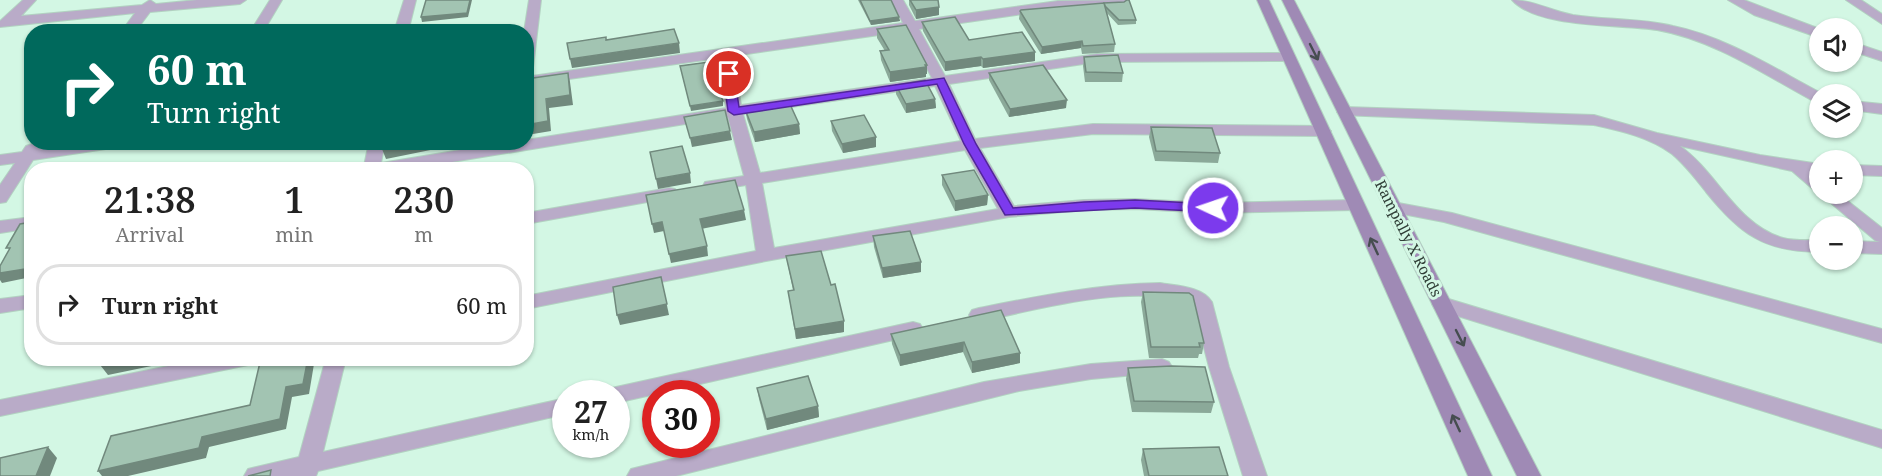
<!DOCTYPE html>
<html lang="en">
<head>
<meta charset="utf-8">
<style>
  body { margin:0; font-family:"Noto Serif",serif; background:#f2f2f2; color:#222; height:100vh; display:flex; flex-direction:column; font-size:22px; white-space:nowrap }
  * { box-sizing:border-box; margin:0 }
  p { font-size:20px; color:#767676 }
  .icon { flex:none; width:33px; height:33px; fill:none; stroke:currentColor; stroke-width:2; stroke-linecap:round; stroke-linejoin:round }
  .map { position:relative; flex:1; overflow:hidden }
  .side { position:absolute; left:24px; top:162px; width:510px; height:204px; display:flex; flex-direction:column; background:#fff; border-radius:24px; box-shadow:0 2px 4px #0004 }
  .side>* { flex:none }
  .top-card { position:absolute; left:24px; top:24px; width:510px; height:126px; border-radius:24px; box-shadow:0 2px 4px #0004; background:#00695c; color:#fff; overflow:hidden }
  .buttons { position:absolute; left:1809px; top:18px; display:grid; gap:12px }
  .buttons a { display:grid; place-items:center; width:54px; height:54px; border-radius:50%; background:#fff; box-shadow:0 2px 4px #0004; font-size:30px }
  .speed { position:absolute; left:552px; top:380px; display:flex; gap:12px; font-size:30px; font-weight:700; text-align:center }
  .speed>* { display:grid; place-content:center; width:78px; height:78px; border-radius:50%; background:#fff; box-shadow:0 2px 4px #0004; line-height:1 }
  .speed small { font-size:15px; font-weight:400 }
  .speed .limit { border:9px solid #d22; background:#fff; color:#111 }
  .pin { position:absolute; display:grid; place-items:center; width:51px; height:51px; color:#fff; margin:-26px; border:3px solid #fff; border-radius:50%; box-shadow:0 2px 6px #0007 }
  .me { position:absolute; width:66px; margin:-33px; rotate:273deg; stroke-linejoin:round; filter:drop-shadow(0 0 4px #0008) }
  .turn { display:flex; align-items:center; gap:21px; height:126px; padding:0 24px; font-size:27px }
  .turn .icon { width:78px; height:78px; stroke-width:2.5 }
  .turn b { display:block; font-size:42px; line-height:51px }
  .eta { display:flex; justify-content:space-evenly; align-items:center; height:102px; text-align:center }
  .eta b { font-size:36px; font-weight:600; line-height:42px }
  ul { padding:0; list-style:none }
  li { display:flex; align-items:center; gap:18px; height:81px; margin:0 12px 9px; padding:0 12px; border:3px solid #e0e0e0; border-radius:24px }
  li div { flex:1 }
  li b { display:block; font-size:22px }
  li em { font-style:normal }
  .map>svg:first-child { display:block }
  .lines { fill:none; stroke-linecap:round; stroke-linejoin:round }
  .street-casing { stroke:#b2d2c1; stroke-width:2 }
  .secondary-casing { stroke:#b2d2c1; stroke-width:2 }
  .street { fill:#b9abc8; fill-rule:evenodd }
  .secondary { fill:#9f8ab5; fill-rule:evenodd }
  .wall { fill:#8ba999 }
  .shaded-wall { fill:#71897d }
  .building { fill:#a2c4b2; stroke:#71897d; stroke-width:1.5 }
  .oneway { stroke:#464d50 }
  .route { fill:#7c3aed; stroke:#51269a; stroke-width:1.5 }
  .labels { text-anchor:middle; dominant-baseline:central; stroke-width:6; stroke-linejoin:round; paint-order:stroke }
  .street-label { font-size:15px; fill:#303e37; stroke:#d3f7e4 }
</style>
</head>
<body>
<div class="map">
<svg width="1882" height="476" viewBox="0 0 1882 476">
  <rect width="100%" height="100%" fill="#d3f7e4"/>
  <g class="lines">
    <defs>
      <g id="street">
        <polygon points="23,0 36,0 21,16 142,5 150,0 156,4 197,0 246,0 240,4 150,12 135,32 121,32 135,13 0,27 0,21"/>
        <polygon points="270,0 282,0 263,32 250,32"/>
        <polygon points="404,0 416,0 408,32 394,32"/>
        <path d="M 529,0 L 541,0 L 532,76 L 903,23 L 891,0 L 903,0 L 915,21 L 1058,1 L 1129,0 L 1123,4 L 1058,9 L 919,29 L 945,76 L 1097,54 L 1288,53 L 1295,57 L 1288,61 L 1097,62 L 949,84 L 975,139 L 1093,124 L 1323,126 L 1331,131 L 1323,136 L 1093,134 L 980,148 L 1014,206 L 1084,200 L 1135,199 L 1213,203 L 1355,200 L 1361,201 L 1364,205 L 1361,209 L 1355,210 L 1213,213 L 1135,209 L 1084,210 L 1009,217 L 766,261 L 526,309 L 526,296 L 756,251 L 746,185 L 711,191 L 703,186 L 705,182 L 744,176 L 728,117 L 403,170 L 361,170 L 364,166 L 369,142 L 385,142 L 381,163 L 509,142 L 526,142 L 526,140 L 726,108 L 719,58 L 526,85 L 526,32 L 524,32 ZM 907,31 L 932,78 L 741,105 L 733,56 ZM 935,86 L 961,141 L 760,173 L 743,114 ZM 965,150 L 998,209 L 774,248 L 762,183 Z"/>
        <path d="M 1512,0 C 1533,0 1551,11 1573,15 C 1606,20 1640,18 1673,26 C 1727,37 1775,69 1823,94 L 1820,94 L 1820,103 L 1815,102 C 1765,75 1714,40 1657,30 C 1620,24 1538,29 1512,0 Z"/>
        <polygon points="1728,0 1744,0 1820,29 1820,38 1754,15"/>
        <polygon points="1846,0 1861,0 1882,14 1882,24"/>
        <polygon points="1852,42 1882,52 1882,61 1852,51"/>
        <polygon points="1852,101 1882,104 1882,114 1852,110"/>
        <path d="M 1345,107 L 1594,115 L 1657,133 L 1760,155 L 1820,164 L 1820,174 L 1815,174 L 1820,177 L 1820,191 L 1814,190 L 1792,171 L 1680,146 C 1717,172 1737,225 1783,238 C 1794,241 1807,240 1820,240 L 1820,252 C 1764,252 1740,234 1706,192 C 1696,179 1685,165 1672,154 C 1649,137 1621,131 1594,125 L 1340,115 L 1337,112 Z"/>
        <polygon points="84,142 127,142 119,147 33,160 6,202 0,203 0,185 15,163 0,165 0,155 22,152 26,146 32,144 40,149"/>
        <polygon points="1852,165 1882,166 1882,176 1852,175"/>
        <polygon points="669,188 675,189 678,193 675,197 526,224 526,213"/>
        <polygon points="1820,194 1839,194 1882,228 1882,254 1852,253 1852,241 1880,242 1876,241"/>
        <polygon points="1393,202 1452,213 1882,329 1882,343 1444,222 1387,211 1384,207 1387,203"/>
        <polygon points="32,217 32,228 0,233 0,221"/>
        <path d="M 1160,283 C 1176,286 1202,286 1212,302 L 1229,367 L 1267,476 L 1243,476 L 1209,367 L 1193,306 C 1144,280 1033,310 979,322 L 972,320 L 969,315 L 972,310 L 979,308 C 1039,296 1098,284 1160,283 Z"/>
        <polygon points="32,295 32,308 0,313 0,299"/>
        <polygon points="1442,297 1882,430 1882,448 1435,309 1432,304 1435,299"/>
        <polygon points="913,322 920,324 923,329 920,334 616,403 616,393 606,393 608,389 616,387"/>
        <polygon points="208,358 258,358 255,363 248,365 0,416 0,400"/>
        <polygon points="326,358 346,358 323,452 566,398 566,414 318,471 316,476 244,476 248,469 299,457"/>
        <polygon points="1162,359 1169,362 1172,367 1169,372 1091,379 1019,391 676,476 627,476 631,469 639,467 984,382 1091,364"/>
      </g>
      <g id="secondary">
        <polygon points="1257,0 1269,0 1492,476 1468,476"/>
        <polygon points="1282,0 1294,0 1541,476 1517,476"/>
      </g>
    </defs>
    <use href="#street" class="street-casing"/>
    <use href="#secondary" class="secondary-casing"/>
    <use href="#street" class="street"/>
    <use href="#secondary" class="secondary"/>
  </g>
  <g class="wall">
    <polygon points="858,0 891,0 900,21 871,25"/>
    <polygon points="909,0 938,0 939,15 916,19 909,5"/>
    <polygon points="1124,2 1136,20 1136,24 1118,25 1107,13 1115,44 1114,52 1082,54 1081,48 1041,54 1019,19 1020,11"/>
    <polygon points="922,22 969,40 1035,52 1035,61 983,68 981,66 945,71 923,31"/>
    <polygon points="877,29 927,74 926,74 926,77 890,82 881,60 880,51 885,51 877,38"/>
    <polygon points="1084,57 1123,73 1122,82 1085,82 1083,66"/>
    <polygon points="989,73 1066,108 1009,117 989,80"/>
    <polygon points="896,85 935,99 936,108 906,113 896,94"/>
    <polygon points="745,109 799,124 800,134 755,142 747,119"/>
    <polygon points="831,121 876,137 876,147 843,153 832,131"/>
    <polygon points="1151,127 1220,153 1218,163 1155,161 1149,137"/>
    <polygon points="942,175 988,195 987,205 955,211 942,185"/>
    <polygon points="873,236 921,262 921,272 883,278 874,247"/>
    <polygon points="786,256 844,332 796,339 788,291 793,290"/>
    <polygon points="1143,292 1204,343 1202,354 1199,354 1198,358 1149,358 1141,302"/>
    <polygon points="1001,310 1020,363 972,373 963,352 900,366 892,344 891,334"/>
    <polygon points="1128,368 1214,402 1211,413 1132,412 1126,379"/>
    <polygon points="757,388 818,406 819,417 767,430 759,399"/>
    <polygon points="1143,449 1228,476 1144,476 1141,460"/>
  </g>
  <g class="shaded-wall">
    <polygon points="470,0 472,0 468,17 422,22 421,17"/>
    <polygon points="939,7 939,15 916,19 916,10"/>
    <polygon points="899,17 900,21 871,25 870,21"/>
    <polygon points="1082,41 1081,48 1041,54 1042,47"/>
    <polygon points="679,43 680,53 572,68 570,59"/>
    <polygon points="1035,52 1035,61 983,68 983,59"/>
    <polygon points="981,57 981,66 945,71 945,62"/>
    <polygon points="927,65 927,74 926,74 926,77 890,82 890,72"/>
    <polygon points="568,73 570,82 573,105 549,108 551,131 527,135 526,125"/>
    <polygon points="935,99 936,108 906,113 906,104"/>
    <polygon points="1067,100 1066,108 1009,117 1010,109"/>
    <polygon points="723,101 723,106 691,111 690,106"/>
    <polygon points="799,124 800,134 755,142 754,132"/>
    <polygon points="730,131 732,140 692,147 690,138"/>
    <polygon points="876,137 876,147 843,153 842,144"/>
    <polygon points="416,142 460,142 460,144 386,159 382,149"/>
    <polygon points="690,173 691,183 658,189 656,179"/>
    <polygon points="988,195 987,205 955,211 955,201"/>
    <polygon points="744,210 746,220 701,229 700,219"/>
    <polygon points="662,222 664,231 654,233 652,224"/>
    <polygon points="707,246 708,256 671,263 669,254"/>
    <polygon points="32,257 31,277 2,283 0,280 0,273"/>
    <polygon points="921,262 921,272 883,278 882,268"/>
    <polygon points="661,277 669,315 620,325 617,315"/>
    <polygon points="844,321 844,332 796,339 795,329"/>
    <polygon points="964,342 963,352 900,366 900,355"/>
    <polygon points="1020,353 1020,363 972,373 972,362"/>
    <polygon points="108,358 190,358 108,375 97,361"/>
    <polygon points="308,358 315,358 309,394 292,397 286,429 209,447 206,458 128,476 102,476 98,471 202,437 286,387"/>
    <polygon points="413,358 436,358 415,363"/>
    <polygon points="818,406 819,417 767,430 766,419"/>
    <polygon points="48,447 57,458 50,476 36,476"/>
  </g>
  <g class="building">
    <polygon points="426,0 470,0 467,13 421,17"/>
    <polygon points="860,0 891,0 899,17 870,21"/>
    <polygon points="910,0 938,0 939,7 916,10"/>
    <polygon points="1127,0 1129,0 1136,20 1119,20 1105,6 1104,3 1103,3 1124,2"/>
    <polygon points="1104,3 1115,44 1083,46 1082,41 1042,47 1020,11 1021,10"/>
    <polygon points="955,17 969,40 1022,32 1035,52 983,59 981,57 945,62 922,22"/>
    <polygon points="906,25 927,65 925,65 926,67 890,72 880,51 889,50 877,29"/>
    <polygon points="674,29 679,43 570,59 567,43 606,37 606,40"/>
    <polygon points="1118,55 1123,73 1086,72 1084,57"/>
    <polygon points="709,62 723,101 690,106 680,66"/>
    <polygon points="1043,65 1067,100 1010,109 989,73"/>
    <polygon points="568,73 570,95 546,99 548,121 526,125 526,79"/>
    <polygon points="925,80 935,99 906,104 896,85"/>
    <polygon points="789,102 799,124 754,132 745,109"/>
    <polygon points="725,110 730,131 690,138 684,117"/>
    <polygon points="864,115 876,137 842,144 831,121"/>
    <polygon points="1151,127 1212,128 1220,153 1156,151"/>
    <polygon points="382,142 416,142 382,149"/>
    <polygon points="682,146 690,173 656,179 650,152"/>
    <polygon points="359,166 359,170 341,170"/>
    <polygon points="974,170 988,195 955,201 942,175"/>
    <polygon points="735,180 744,210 700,219 707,246 669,254 662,222 652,224 646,195"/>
    <polygon points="32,222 32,257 25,269 0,273 0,266 10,248 6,248 20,224"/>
    <polygon points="910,231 921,262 882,268 873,236"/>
    <polygon points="821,251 831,285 835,284 844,321 795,329 788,291 794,290 786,256"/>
    <polygon points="661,277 667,304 617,315 613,287"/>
    <polygon points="1143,292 1189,293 1193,296 1204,343 1199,343 1200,347 1151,347"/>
    <polygon points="1001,310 1020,353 972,362 964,342 900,355 891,334"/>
    <polygon points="261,358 308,358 303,384 286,387 280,419 202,437 199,448 98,471 111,436 250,405"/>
    <polygon points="1172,366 1205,367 1214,402 1134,401 1128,368"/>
    <polygon points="808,376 818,406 766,419 757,388"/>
    <polygon points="48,447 36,476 0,476 0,458"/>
    <polygon points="1219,447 1228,476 1149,476 1143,449"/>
    <polygon points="271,470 270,476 248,476"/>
  </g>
  <defs><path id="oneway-shaft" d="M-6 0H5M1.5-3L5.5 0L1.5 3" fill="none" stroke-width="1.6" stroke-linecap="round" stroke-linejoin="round" transform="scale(1.5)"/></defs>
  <g class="oneway">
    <use href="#oneway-shaft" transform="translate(1314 52) rotate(63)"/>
    <use href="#oneway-shaft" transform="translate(1374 246) rotate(-115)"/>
    <use href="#oneway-shaft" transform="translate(1460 338) rotate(63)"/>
    <use href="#oneway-shaft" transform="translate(1456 423) rotate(-115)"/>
  </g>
  <polygon class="route" points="729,70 734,74 739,107 944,78 976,144 1013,208 1084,202 1135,200 1213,204 1219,208 1213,212 1135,208 1005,215 964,144 937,84 734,115 728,111 723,74"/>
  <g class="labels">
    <g class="street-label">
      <text transform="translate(1409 238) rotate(63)">Rampally X Roads</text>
    </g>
  </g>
</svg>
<div class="buttons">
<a><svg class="icon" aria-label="sound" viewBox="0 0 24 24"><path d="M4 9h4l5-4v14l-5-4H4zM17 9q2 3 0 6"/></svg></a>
<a><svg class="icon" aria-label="layers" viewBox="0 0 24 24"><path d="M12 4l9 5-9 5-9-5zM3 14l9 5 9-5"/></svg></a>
<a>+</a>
<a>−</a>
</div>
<div class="speed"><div>27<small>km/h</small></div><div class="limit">30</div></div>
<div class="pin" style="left:729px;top:74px;background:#d93025"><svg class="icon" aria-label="arrive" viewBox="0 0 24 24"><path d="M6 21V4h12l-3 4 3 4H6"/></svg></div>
<svg class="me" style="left:1213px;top:208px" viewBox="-20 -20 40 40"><circle r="17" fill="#7c3aed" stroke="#fff" stroke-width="3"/><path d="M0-11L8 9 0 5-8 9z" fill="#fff"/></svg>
<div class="top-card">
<div class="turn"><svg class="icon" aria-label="right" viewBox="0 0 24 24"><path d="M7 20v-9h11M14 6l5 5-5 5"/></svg><div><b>60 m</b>Turn right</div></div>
</div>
<section class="side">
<div class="eta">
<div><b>21:38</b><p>Arrival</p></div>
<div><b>1</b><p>min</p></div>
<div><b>230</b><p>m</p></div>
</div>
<ul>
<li><svg class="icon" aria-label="right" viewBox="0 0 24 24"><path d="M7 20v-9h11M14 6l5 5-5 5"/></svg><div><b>Turn right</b></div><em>60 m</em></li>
</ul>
</section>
</div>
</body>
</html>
